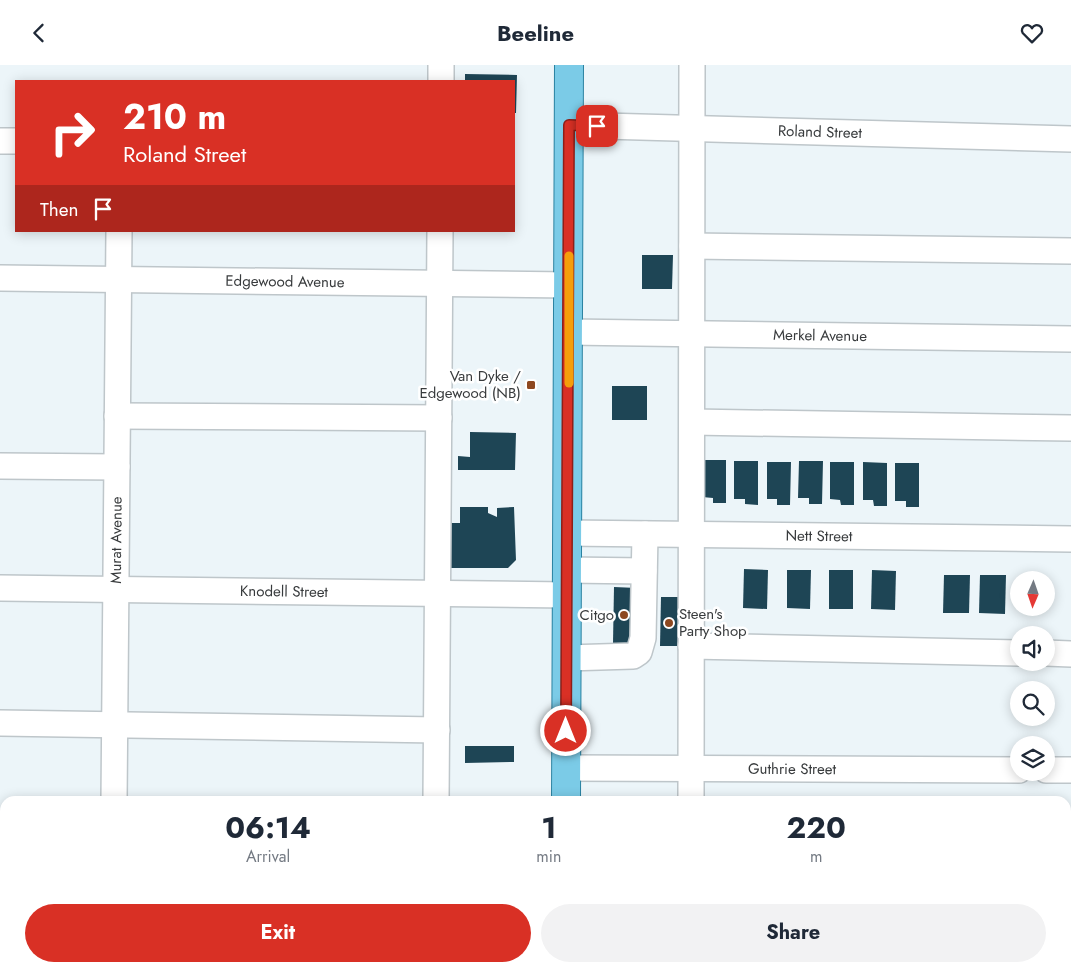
<!DOCTYPE html>
<html lang="en">
<head>
<meta charset="utf-8">
<style>
  body { margin:0; font-family:Jost,sans-serif; background:#f2f2f3; color:#1f2937; height:100vh; display:flex; flex-direction:column; font-size:19px; white-space:nowrap }
  * { box-sizing:border-box; margin:0 }
  p { font-size:16px; color:#747a83 }
  .icon { flex:none; width:28px; height:28px; fill:none; stroke:currentColor; stroke-width:2; stroke-linecap:round; stroke-linejoin:round }
  .map { position:relative; flex:1; overflow:hidden }
  .drawer { position:absolute; left:0px; top:731px; width:1071px; height:176px; display:flex; flex-direction:column; background:#fff; border-radius:15px 15px 0 0; box-shadow:0 2px 12px #0003 }
  .drawer>* { flex:none }
  .hud { position:absolute; left:15px; top:15px; width:500px; height:152px; border-radius:0px; box-shadow:0 2px 12px #0003; background:#d93025; color:#fff; overflow:hidden }
  .needle { width:32px; rotate:182deg }
  .controls { position:absolute; left:1010px; top:506px; display:grid; gap:10px }
  .controls a { display:grid; place-items:center; width:45px; height:45px; border-radius:50%; background:#fff; box-shadow:0 2px 12px #0003; font-size:25px }
  .pin { position:absolute; display:grid; place-items:center; width:42px; height:42px; color:#fff; margin:-21px; border-radius:10px; box-shadow:0 2px 8px #0006 }
  .me { position:absolute; width:55px; margin:-28px; rotate:0deg; stroke-linejoin:round; filter:drop-shadow(0 0 4px #0008) }
  .turn { display:flex; align-items:center; gap:18px; height:105px; padding:0 25px; font-size:22px }
  .turn .icon { width:65px; height:65px; stroke-width:2.5 }
  .turn b { display:block; font-size:35px; line-height:42px }
  .then { display:flex; align-items:center; height:48px; padding:0 25px; background:#0003; gap:10px; font-size:19px }
  .eta { display:flex; justify-content:space-evenly; align-items:center; height:85px; text-align:center }
  .eta b { font-size:30px; font-weight:700; line-height:35px }
  .button { display:flex; gap:10px; margin-top:auto; padding:10px 25px }
  .button a { flex:1; height:58px; border-radius:30px; background:#d93025; color:#fff; font-size:20px; font-weight:700; line-height:58px; text-align:center }
  .button a+a { background:#f2f2f3; color:#1f2937 }
  header { display:flex; justify-content:space-between; align-items:center; height:65px; padding:0 25px; background:#fff; font-size:22px; font-weight:700 }
  .map>svg:first-child { display:block }
  .building { fill:#1e4555 }
  .lines { fill:none; stroke-linecap:round; stroke-linejoin:round }
  .minor-casing { stroke:#bec6ca; stroke-width:28 }
  .major-casing { stroke:#2a82a1; stroke-width:30 }
  .minor { stroke:#fff; stroke-width:25 }
  .major { stroke:#7bcbe7; stroke-width:28 }
  .route-casing { stroke:#8d1f18; stroke-width:12 }
  .route { stroke:#d93025; stroke-width:9 }
  .slow { stroke:#f59e0b; stroke-width:9 }
  .poi-dot { fill:#8d4820; stroke:#fff; stroke-width:2 }
  .labels { text-anchor:middle; dominant-baseline:central; stroke-width:5; stroke-linejoin:round; paint-order:stroke }
  .street-label { font-size:15px; fill:#383b3d; stroke:#fff }
  .poi-label { font-size:15px; fill:#383b3d; stroke:#fff; text-anchor:end }
</style>
</head>
<body>
<header><svg class="icon" aria-label="back" viewBox="0 0 24 24"><path d="M15 5l-7 7 7 7"/></svg>Beeline<svg class="icon" aria-label="heart" viewBox="0 0 24 24"><path d="M12 20l-8-8c-3-5 5-10 8-4 3-6 11-1 8 4z"/></svg></header>
<div class="map">
<svg width="1071" height="907" viewBox="0 0 1071 907">
  <rect width="100%" height="100%" fill="#ecf5f9"/>
  <g class="building">
    <polygon points="465,9 517,10 516,48 514,48 514,16 465,16"/>
    <polygon points="642,190 673,190 672,224 642,224"/>
    <rect x="612" y="321" width="35" height="34"/>
    <polygon points="470,367 516,368 515,405 458,405 458,391 470,392"/>
    <polygon points="703,395 726,395 726,438 713,438 713,433 702,432"/>
    <polygon points="734,396 758,396 758,440 745,439 745,434 734,434"/>
    <polygon points="799,396 823,396 822,439 809,439 809,433 798,433"/>
    <polygon points="767,397 791,397 790,440 777,440 777,434 767,434"/>
    <polygon points="830,397 854,397 854,440 841,440 840,435 830,434"/>
    <polygon points="863,397 887,398 887,441 874,441 873,435 863,435"/>
    <polygon points="895,398 919,398 919,442 906,442 906,436 895,436"/>
    <polygon points="460,442 488,442 488,448 497,452 497,443 514,442 516,495 508,503 443,503 444,458 460,458"/>
    <polygon points="744,504 768,505 767,544 743,543"/>
    <polygon points="787,505 811,505 810,544 787,543"/>
    <rect x="829" y="505" width="24" height="39"/>
    <polygon points="872,505 896,506 895,545 871,544"/>
    <polygon points="944,510 970,510 969,548 943,548"/>
    <polygon points="980,510 1006,510 1005,549 979,548"/>
    <polygon points="614,522 637,523 635,578 613,578"/>
    <polygon points="661,532 681,532 680,581 660,581"/>
    <polygon points="465,681 514,681 514,697 465,698"/>
  </g>
  <g class="lines">
    <defs>
      <g id="minor">
        <polyline points="441,16 441,0"/>
        <path id="s1" d="M 569,60 L 1071,74"/>
        <polyline points="0,76 16,76"/>
        <polyline points="692,181 1071,186"/>
        <path id="s2" d="M 0,213 L 569,220"/>
        <path id="s3" d="M 569,267 L 1071,274"/>
        <polyline points="117,351 439,353"/>
        <polyline points="692,357 1071,363"/>
        <polyline points="0,401 117,402"/>
        <path id="s4" d="M 567,468 L 1071,474"/>
        <polyline points="567,505 644,506"/>
        <path id="s5" d="M 0,523 L 567,530"/>
        <polyline points="691,581 1019,588"/>
        <polyline points="1046,588 1071,589"/>
        <polyline points="567,593 633,591 639,587 643,573 645,469"/>
        <polyline points="0,658 437,665"/>
        <path id="s6" d="M 566,703 L 1019,705"/>
        <polyline points="1046,705 1071,705"/>
        <path id="s7" d="M 114,736 L 119,166"/>
        <polyline points="436,736 440,166"/>
        <polyline points="691,736 692,0"/>
        <polyline points="0,795 5,795"/>
        <polyline points="1066,826 1071,826"/>
        <polyline points="113,907 113,902"/>
        <polyline points="434,907 434,902"/>
        <polyline points="689,907 689,902"/>
      </g>
      <g id="major">
        <polyline points="566,736 569,0"/>
        <polyline points="565,907 565,902"/>
      </g>
    </defs>
    <use href="#minor" class="minor-casing"/>
    <use href="#major" class="major-casing"/>
    <use href="#minor" class="minor"/>
    <use href="#major" class="major"/>
  </g>
  <g class="lines">
    <defs>
      <polyline id="route" points="566,666 569,60 597,61"/>
    </defs>
    <use href="#route" class="route-casing"/>
    <use href="#route" class="route"/>
    <polyline class="slow" points="569,191 569,318"/>
  </g>
  <g class="poi-dot">
    <rect x="526" y="315" width="10" height="10" rx="2.5"/>
    <circle cx="624" cy="550" r="5"/>
    <circle cx="669" cy="558" r="5"/>
  </g>
  <g class="labels">
    <g class="street-label">
      <text stroke="none"><textPath href="#s1" startOffset="251">Roland Street</textPath></text>
      <text stroke="none"><textPath href="#s2" startOffset="285">Edgewood Avenue</textPath></text>
      <text stroke="none"><textPath href="#s3" startOffset="251">Merkel Avenue</textPath></text>
      <text stroke="none"><textPath href="#s4" startOffset="252">Nett Street</textPath></text>
      <text stroke="none"><textPath href="#s7" startOffset="261">Murat Avenue</textPath></text>
      <text stroke="none"><textPath href="#s5" startOffset="284">Knodell Street</textPath></text>
      <text stroke="none"><textPath href="#s6" startOffset="226">Guthrie Street</textPath></text>
    </g>
    <g class="poi-label">
      <text x="521" y="311">Van Dyke /<tspan x="521" dy="17">Edgewood (NB)</tspan></text>
      <text x="679" y="549" text-anchor="start">Steen's<tspan x="679" dy="17">Party Shop</tspan></text>
      <text x="614" y="550">Citgo</text>
    </g>
  </g>
</svg>
<div class="controls">
<a><svg class="needle" viewBox="-14 -14 28 28"><path d="M0-13l5 13h-10z" fill="#e53935"/><path d="M0 13l5-13h-10z" fill="#747a83"/></svg></a>
<a><svg class="icon" aria-label="sound" viewBox="0 0 24 24"><path d="M4 9h4l5-4v14l-5-4H4zM17 9q2 3 0 6"/></svg></a>
<a><svg class="icon" aria-label="search" viewBox="0 0 24 24"><circle cx="10" cy="10" r="6"/><path d="M15 15l6 6"/></svg></a>
<a><svg class="icon" aria-label="layers" viewBox="0 0 24 24"><path d="M12 4l9 5-9 5-9-5zM3 14l9 5 9-5"/></svg></a>
</div>
<div class="pin" style="left:597px;top:61px;background:#d93025"><svg class="icon" aria-label="arrive" viewBox="0 0 24 24"><path d="M6 21V4h12l-3 4 3 4H6"/></svg></div>
<svg class="me" style="left:566px;top:666px" viewBox="-20 -20 40 40"><circle r="17" fill="#d93025" stroke="#fff" stroke-width="3"/><path d="M0-11L8 9 0 5-8 9z" fill="#fff"/></svg>
<div class="hud">
<div class="turn"><svg class="icon" aria-label="right" viewBox="0 0 24 24"><path d="M7 20v-9h11M14 6l5 5-5 5"/></svg><div><b>210 m</b>Roland Street</div></div>
<div class="then">Then<svg class="icon" aria-label="arrive" viewBox="0 0 24 24"><path d="M6 21V4h12l-3 4 3 4H6"/></svg></div>
</div>
<section class="drawer">
<div class="eta">
<div><b>06:14</b><p>Arrival</p></div>
<div><b>1</b><p>min</p></div>
<div><b>220</b><p>m</p></div>
</div>
<div class="button"><a>Exit</a><a>Share</a></div>
</section>
</div>
</body>
</html>
